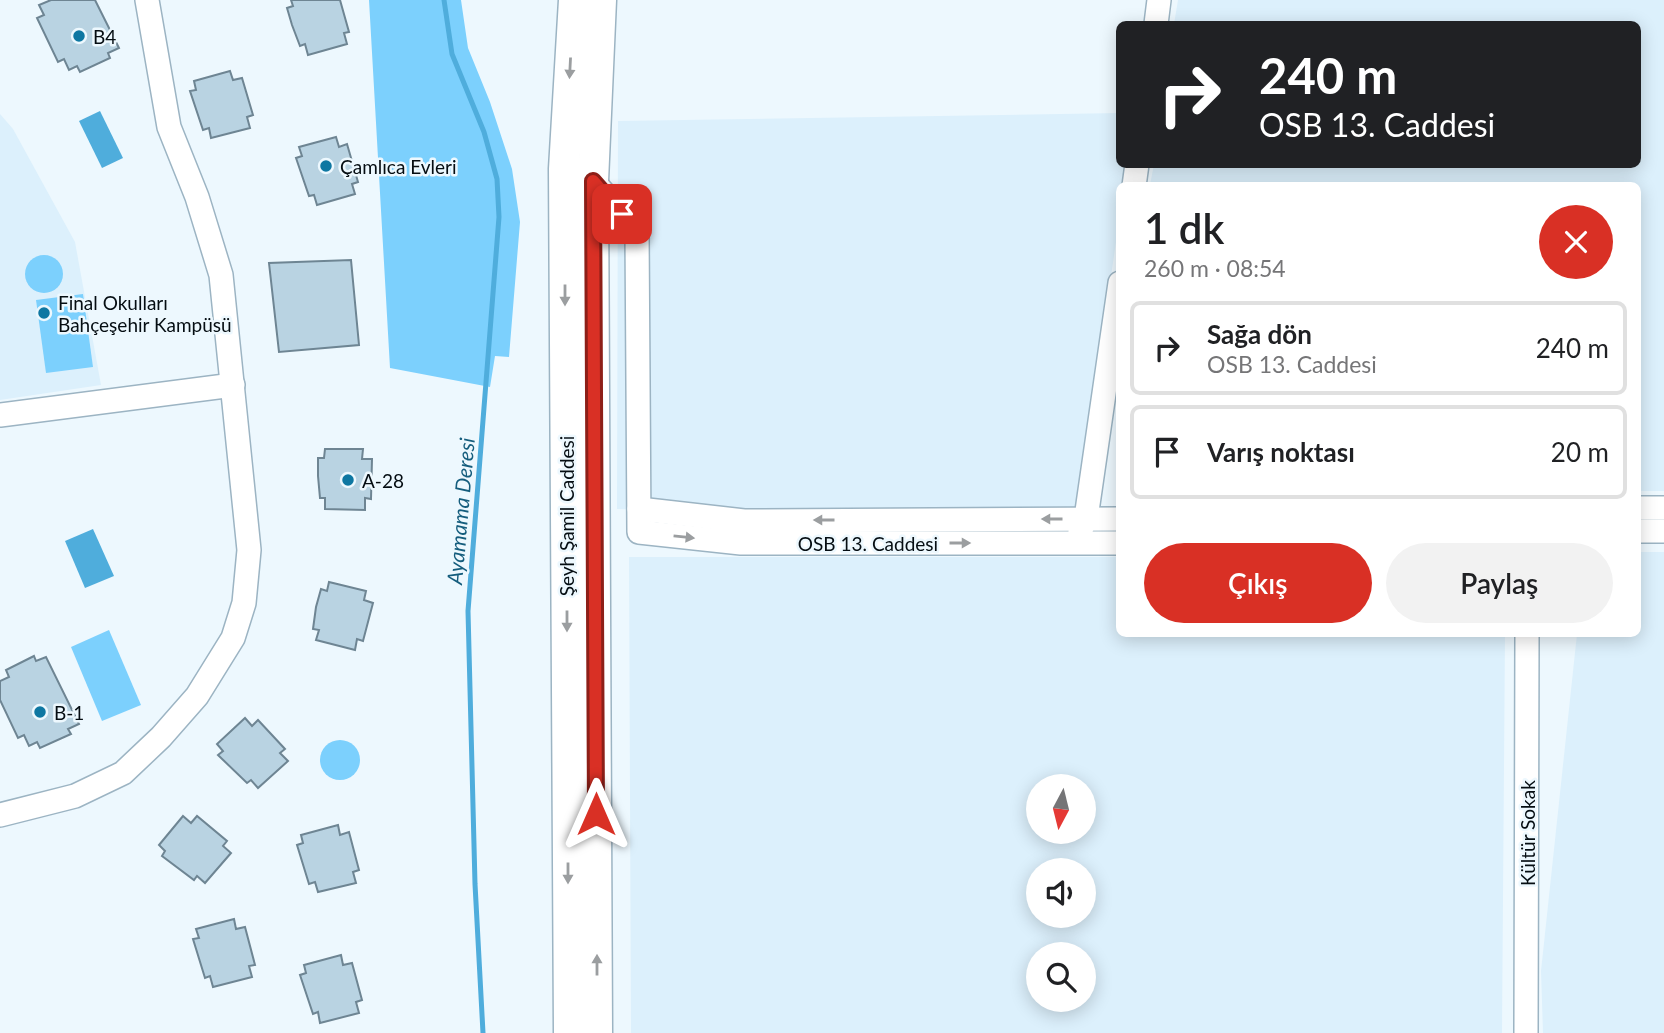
<!DOCTYPE html>
<html lang="tr">
<head>
<meta charset="utf-8">
<style>
  body { margin:0; font-family:Lato,sans-serif; background:#f2f2f2; color:#202124; height:100vh; display:flex; flex-direction:column; font-size:26px; white-space:nowrap }
  * { box-sizing:border-box; margin:0 }
  p { font-size:23px; color:#757577 }
  .icon { flex:none; width:38px; height:38px; fill:none; stroke:currentColor; stroke-width:2; stroke-linecap:round; stroke-linejoin:round }
  .map { position:relative; flex:1; overflow:hidden }
  .side { position:absolute; left:1116px; top:182px; width:525px; height:455px; display:flex; flex-direction:column; background:#fff; border-radius:10px; box-shadow:0 4px 18px #0003 }
  .side>* { flex:none }
  .hud { position:absolute; left:1116px; top:21px; width:525px; height:147px; border-radius:10px; box-shadow:0 4px 18px #0003; background:#202124; color:#fff; overflow:hidden }
  .needle { width:46px; rotate:187deg }
  .controls { position:absolute; left:1026px; top:774px; display:grid; gap:14px }
  .controls a { display:grid; place-items:center; width:70px; height:70px; border-radius:50%; background:#fff; box-shadow:0 4px 18px #0003; font-size:35px }
  .pin { position:absolute; display:grid; place-items:center; width:60px; height:60px; color:#fff; margin:-30px; border-radius:14px; box-shadow:0 4px 10px #0006 }
  .me { position:absolute; width:77px; margin:-38px; rotate:0deg; stroke-linejoin:round; filter:drop-shadow(0 0 5px #0008) }
  .turn { display:flex; align-items:center; gap:24px; height:147px; padding:0 28px; font-size:32px }
  .turn .icon { width:91px; height:91px; stroke-width:2.5 }
  .turn b { display:block; font-size:49px; line-height:60px }
  .round { display:grid; place-items:center; flex:none; width:74px; height:74px; border-radius:37px; background:#f2f2f2 }
  .head { display:flex; align-items:center; justify-content:space-between; height:119px; padding:0 28px }
  h1 { font-size:42px; font-weight:600; line-height:52px }
  .primary-button { display:flex; gap:14px; margin-top:auto; padding:14px 28px }
  .primary-button a { flex:1; height:80px; border-radius:42px; background:#d93025; color:#fff; font-size:28px; font-weight:600; line-height:80px; text-align:center }
  .primary-button a+a { background:#f2f2f2; color:#202124 }
  ul { padding:0; list-style:none }
  li { display:flex; align-items:center; gap:21px; height:94px; margin:0 14px 10px; padding:0 14px; border:4px solid #e0e0e0; border-radius:10px }
  li div { flex:1 }
  li b { display:block; font-size:26px }
  li em { font-style:normal }
  .map>svg:first-child { display:block }
  .built { fill:#dcf0fc; fill-rule:evenodd }
  .green { fill:#7cd0fd }
  .water { fill:#4faddc }
  .lines { fill:none; stroke-linecap:round; stroke-linejoin:round }
  .stream { stroke:#4faddc; stroke-width:5 }
  .building { fill:#b9d3e2; stroke:#6e8593; stroke-width:2 }
  .minor-casing { stroke:#9cb4c3; stroke-width:26 }
  .major-casing { stroke:#9cb4c3; stroke-width:33 }
  .minor { stroke:#fff; stroke-width:23 }
  .major { stroke:#fff; stroke-width:30 }
  .oneway { fill:#9b9ea0 }
  .route-casing { stroke:#8d1f18; stroke-width:18 }
  .route { stroke:#d93025; stroke-width:12 }
  .poi-dot { fill:#0e77a2; stroke:#edf8fe; stroke-width:2.5 }
  .labels { text-anchor:middle; dominant-baseline:central; stroke-width:5; stroke-linejoin:round; paint-order:stroke }
  .poi-label { font-size:19px; fill:#050d12; stroke:#edf8fe; text-anchor:start }
  .street-label { font-size:19px; fill:#050d12; stroke:#edf8fe }
  .water-label { font-size:21px; font-style:italic; fill:#155d7d; stroke:#edf8fe }
</style>
</head>
<body>
<div class="map">
<svg width="1664" height="1033" viewBox="0 0 1664 1033">
  <rect width="100%" height="100%" fill="#edf8fe"/>
  <g class="built">
    <polygon points="1178,0 1664,0 1664,491 1638,491 1638,186 1150,185 1154,164 1638,164 1638,24 1174,24"/>
    <polygon points="1120,113 1120,164 1128,165 1124,185 1120,186 1120,215 1075,520 617,509 618,121"/>
    <polygon points="0,114 13,129 75,242 101,385 0,400"/>
    <polygon points="1638,552 1664,552 1664,1033 1543,1033 1541,971 1577,634 1638,634"/>
    <path d="M 629,557 L 1120,557 L 1120,634 L 1505,634 L 1502,1033 L 631,1033 ZM 1038,786 L 1083,786 L 1083,831 L 1038,831 ZM 1038,870 L 1083,870 L 1083,915 L 1038,915 ZM 1038,954 L 1083,954 L 1083,999 L 1038,999 Z"/>
  </g>
  <g class="green">
    <polygon points="369,0 461,0 468,48 490,102 512,169 520,222 509,357 495,356 490,387 390,368"/>
    <circle cx="44" cy="274" r="19"/>
    <polygon points="83,294 93,367 46,373 36,300"/>
    <polygon points="109,630 141,705 102,721 71,647"/>
    <circle cx="340" cy="760" r="20"/>
  </g>
  <g class="water">
    <polygon points="100,111 123,158 102,168 79,121"/>
    <polygon points="93,529 114,576 85,588 65,541"/>
  </g>
  <g class="lines">
    <polyline class="stream" points="444,0 452,54 484,132 497,179 499,217 468,611 475,884 483,1033"/>
  </g>
  <g class="building">
    <polygon points="51,0 95,0 119,48 108,53 110,58 80,72 77,66 69,70 64,59 58,62 37,18 44,15 39,5"/>
    <polygon points="291,0 340,0 349,32 344,33 347,44 308,55 305,44 300,46 292,25 287,8 293,6"/>
    <polygon points="230,71 233,80 242,78 253,115 247,117 250,128 211,138 209,128 203,130 190,91 196,90 194,81"/>
    <polygon points="336,137 339,147 347,144 358,182 352,184 355,194 317,205 314,195 309,196 296,158 302,156 299,147"/>
    <polygon points="351,260 359,345 279,352 269,263"/>
    <polygon points="325,449 363,449 362,459 372,459 371,499 365,498 365,510 325,509 325,498 320,498 318,476 318,458 324,458"/>
    <polygon points="329,582 366,591 364,600 373,603 363,641 357,639 355,650 316,640 319,630 313,629 316,607 321,589 327,591"/>
    <polygon points="34,656 36,661 46,657 79,724 68,729 71,734 40,748 37,742 29,746 24,735 18,738 0,700 0,681 9,677 6,670"/>
    <polygon points="245,718 252,726 258,720 285,749 280,753 288,761 258,788 251,780 247,783 218,755 223,751 217,744"/>
    <polygon points="183,816 191,823 197,816 227,841 223,846 231,853 205,883 197,876 194,880 162,856 165,851 159,845"/>
    <polygon points="338,825 340,835 349,832 359,870 353,872 356,883 318,892 315,882 309,884 297,845 303,843 301,835"/>
    <polygon points="234,919 236,929 245,927 255,965 249,966 252,977 213,987 210,976 205,978 193,939 199,938 196,929"/>
    <polygon points="341,955 343,965 352,963 362,1000 356,1002 359,1013 320,1023 318,1012 313,1014 300,975 306,973 304,965"/>
  </g>
  <g class="lines">
    <defs>
      <g id="minor">
        <polyline points="1156,24 1159,0"/>
        <polyline points="593,181 637,231 639,532 741,543 1120,543"/>
        <polyline points="1134,186 1137,164"/>
        <polyline points="0,415 233,385"/>
        <polyline points="1638,508 1664,508"/>
        <polyline points="639,509 744,521 1120,519"/>
        <polyline points="1638,531 1664,531"/>
        <polyline points="1080,532 1086,518 1120,283"/>
        <polyline points="0,815 75,796 123,773 161,737 197,696 233,638 244,603 249,550 221,275 197,197 169,127 147,0"/>
        <polyline points="1526,1033 1527,634"/>
      </g>
      <g id="major">
        <polyline points="569,1033 564,169 574,0"/>
        <polyline points="597,1033 593,181 601,0"/>
      </g>
    </defs>
    <use href="#minor" class="minor-casing"/>
    <use href="#major" class="major-casing"/>
    <use href="#minor" class="minor"/>
    <use href="#major" class="major"/>
  </g>
  <defs><path id="oneway-solid" d="M-6-.8H1V-3.2L6.5 0L1 3.2V.8H-6Z" transform="scale(1.75)"/></defs>
  <g class="oneway">
    <use href="#oneway-solid" transform="translate(570 68) rotate(93)"/>
    <use href="#oneway-solid" transform="translate(565 295) rotate(90)"/>
    <use href="#oneway-solid" transform="translate(1052 519) rotate(180)"/>
    <use href="#oneway-solid" transform="translate(824 520) rotate(180)"/>
    <use href="#oneway-solid" transform="translate(684 537) rotate(6)"/>
    <use href="#oneway-solid" transform="translate(960 543)"/>
    <use href="#oneway-solid" transform="translate(567 621) rotate(90)"/>
    <use href="#oneway-solid" transform="translate(568 873) rotate(90)"/>
    <use href="#oneway-solid" transform="translate(597 965) rotate(-90)"/>
  </g>
  <g class="lines">
    <defs>
      <polyline id="route" points="596,814 593,181 622,214"/>
    </defs>
    <use href="#route" class="route-casing"/>
    <use href="#route" class="route"/>
  </g>
  <g class="poi-dot">
    <circle cx="79" cy="36" r="7"/>
    <circle cx="326" cy="166" r="7"/>
    <circle cx="44" cy="313" r="7"/>
    <circle cx="348" cy="480" r="7"/>
    <circle cx="40" cy="712" r="7"/>
  </g>
  <g class="labels">
    <g class="poi-label">
      <text x="93" y="36">B4</text>
      <text x="340" y="166">Çamlıca Evleri</text>
      <text x="58" y="302">Final Okulları<tspan x="58" dy="22">Bahçeşehir Kampüsü</tspan></text>
      <text x="362" y="480">A-28</text>
      <text x="54" y="712">B-1</text>
    </g>
    <g class="street-label">
      <text transform="translate(566 516) rotate(-90)">Şeyh Şamil Caddesi</text>
      <text x="868" y="543">OSB 13. Caddesi</text>
      <text transform="translate(1527 833) rotate(-90)">Kültür Sokak</text>
    </g>
    <g class="water-label">
      <text transform="translate(460 511) rotate(-85)">Ayamama Deresi</text>
    </g>
  </g>
</svg>
<div class="controls">
<a><svg class="needle" viewBox="-14 -14 28 28"><path d="M0-13l5 13h-10z" fill="#e53935"/><path d="M0 13l5-13h-10z" fill="#757577"/></svg></a>
<a><svg class="icon" aria-label="sound" viewBox="0 0 24 24"><path d="M4 9h4l5-4v14l-5-4H4zM17 9q2 3 0 6"/></svg></a>
<a><svg class="icon" aria-label="search" viewBox="0 0 24 24"><circle cx="10" cy="10" r="6"/><path d="M15 15l6 6"/></svg></a>
</div>
<div class="pin" style="left:622px;top:214px;background:#d93025"><svg class="icon" aria-label="arrive" viewBox="0 0 24 24"><path d="M6 21V4h12l-3 4 3 4H6"/></svg></div>
<svg class="me" style="left:596px;top:814px" viewBox="-20 -20 40 40"><path d="M0-17L14 15 0 8-14 15z" fill="#d93025" stroke="#fff" stroke-width="4"/></svg>
<div class="hud">
<div class="turn"><svg class="icon" aria-label="right" viewBox="0 0 24 24"><path d="M7 20v-9h11M14 6l5 5-5 5"/></svg><div><b>240 m</b>OSB 13. Caddesi</div></div>
</div>
<section class="side">
<div class="head"><div><h1>1 dk</h1><p>260 m · 08:54</p></div><a class="round" style="background:#d93025;color:#fff"><svg class="icon" aria-label="close" viewBox="0 0 24 24"><path d="M6 6l12 12M18 6L6 18"/></svg></a></div>
<ul>
<li><svg class="icon" aria-label="right" viewBox="0 0 24 24"><path d="M7 20v-9h11M14 6l5 5-5 5"/></svg><div><b>Sağa dön</b><p>OSB 13. Caddesi</p></div><em>240 m</em></li>
<li><svg class="icon" aria-label="arrive" viewBox="0 0 24 24"><path d="M6 21V4h12l-3 4 3 4H6"/></svg><div><b>Varış noktası</b></div><em>20 m</em></li>
</ul>
<div class="primary-button"><a>Çıkış</a><a>Paylaş</a></div>
</section>
</div>
</body>
</html>
